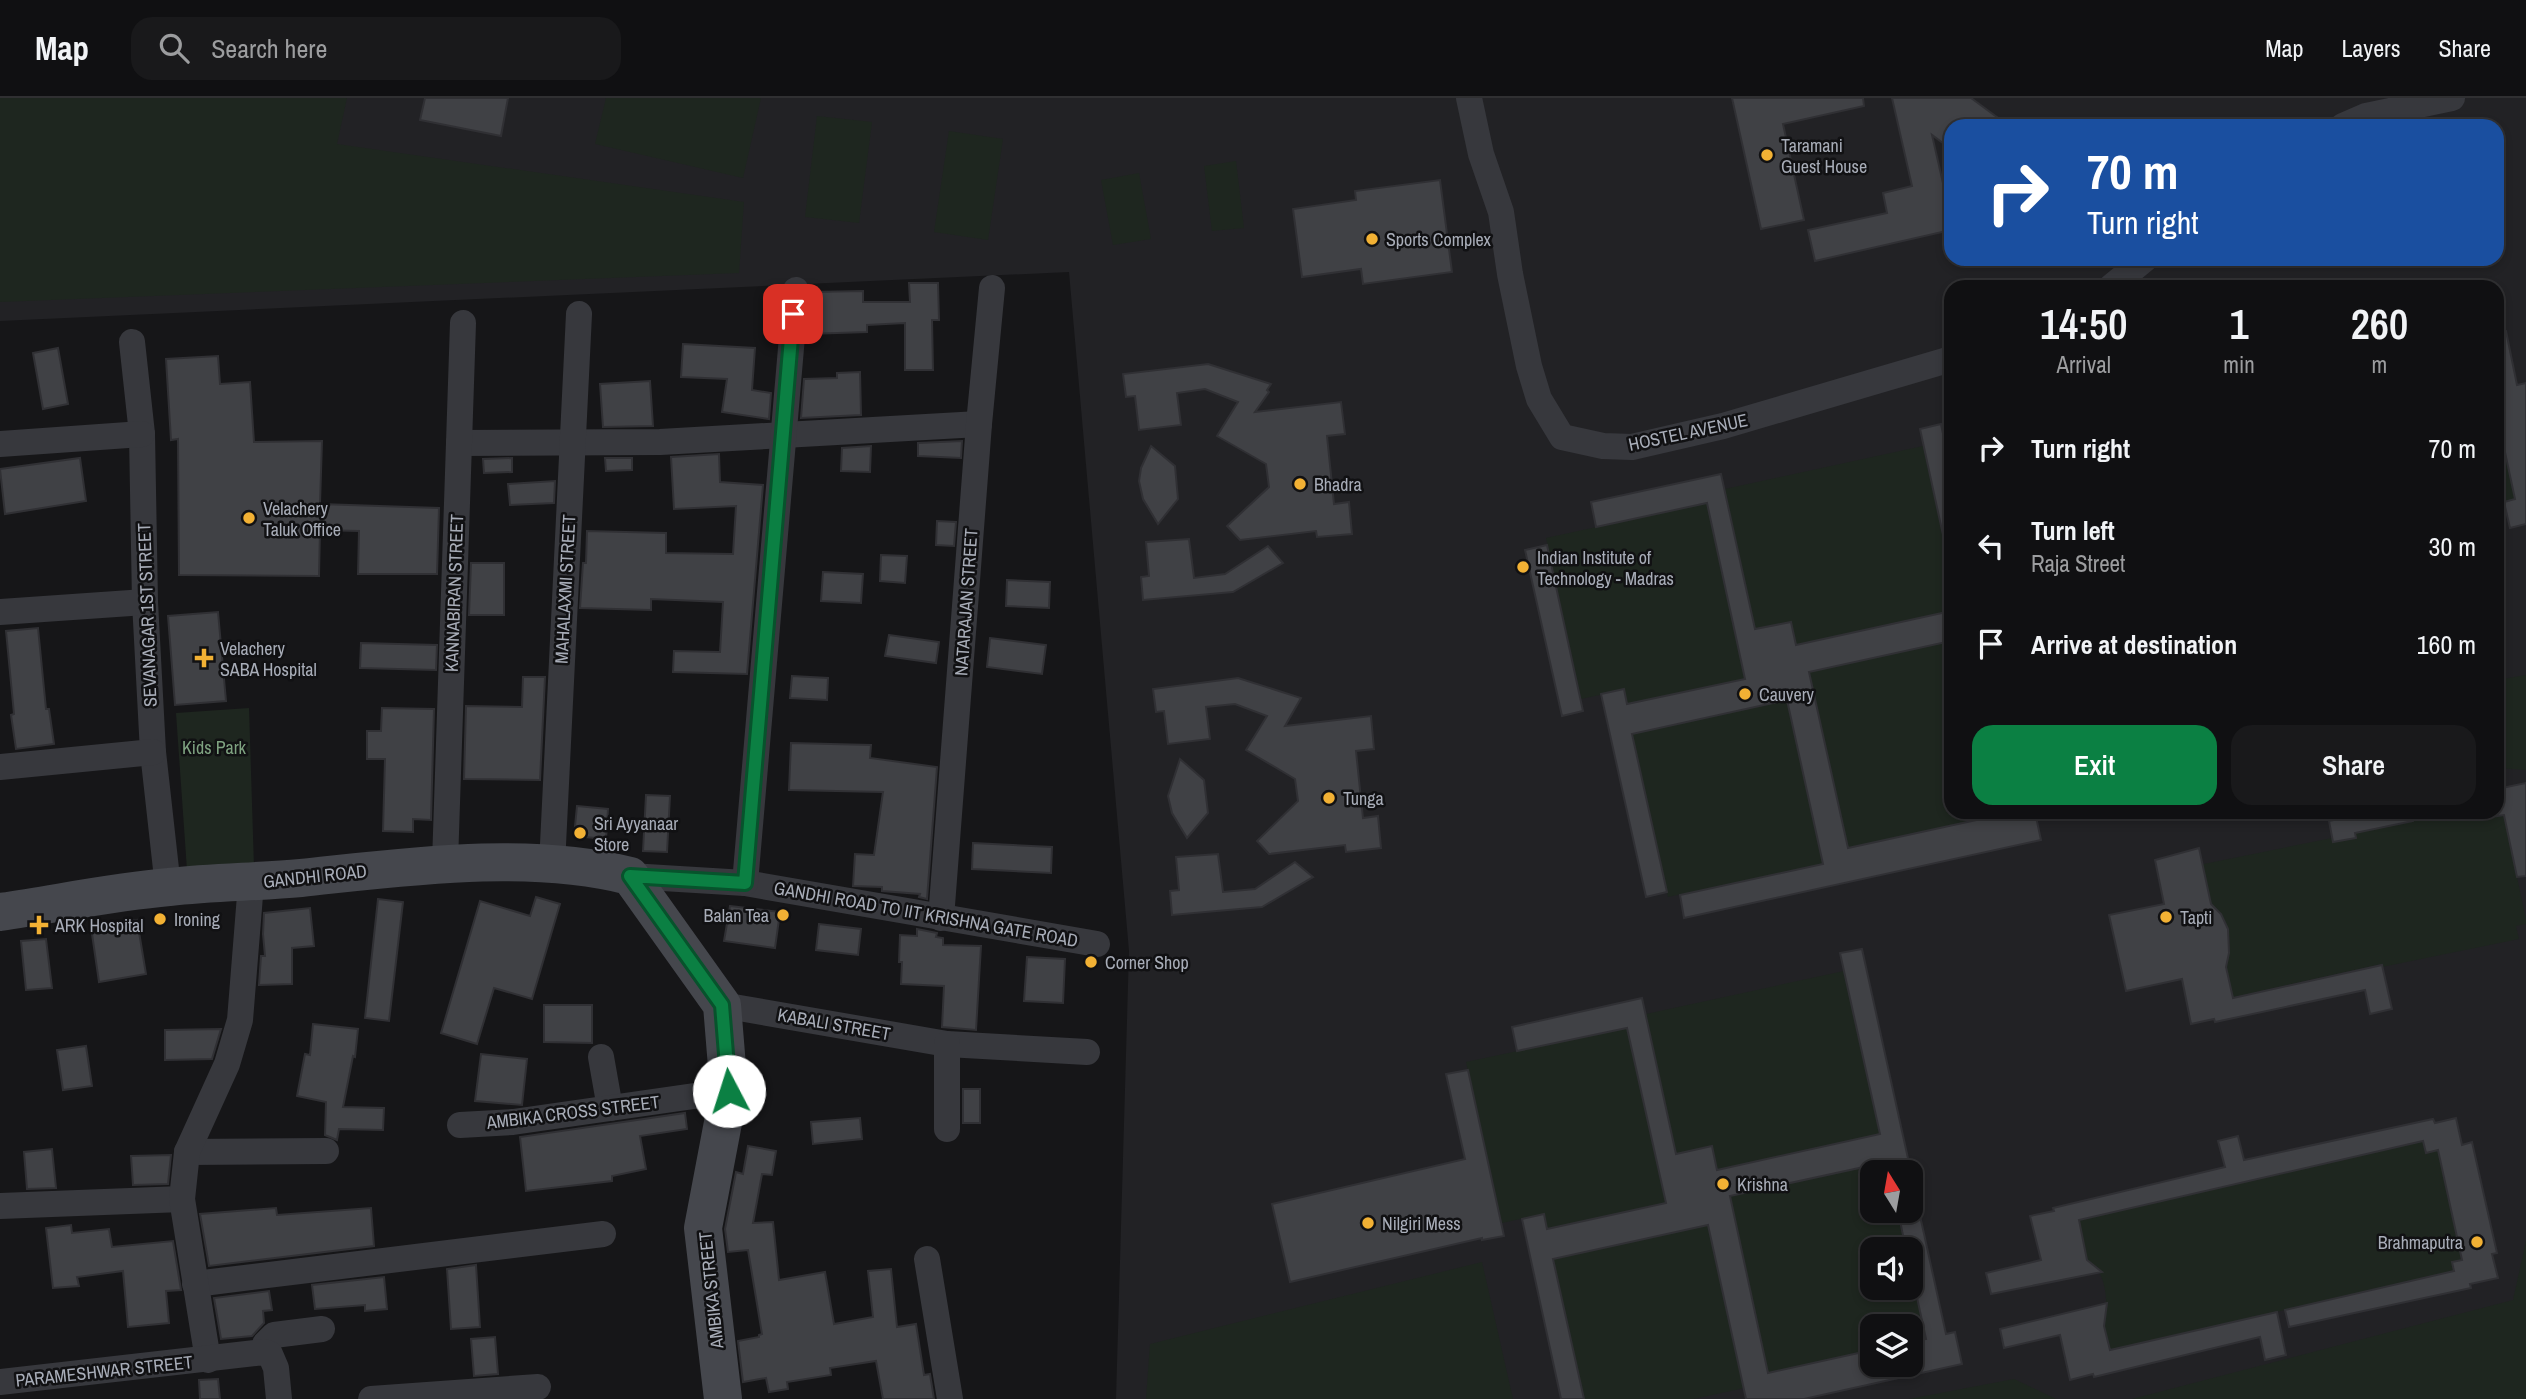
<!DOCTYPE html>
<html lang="en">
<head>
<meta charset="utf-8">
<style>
  body { margin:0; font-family:"Archivo Narrow",sans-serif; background:#19191b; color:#f1f3f6; height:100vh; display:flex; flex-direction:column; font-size:26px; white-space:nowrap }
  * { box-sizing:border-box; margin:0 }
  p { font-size:23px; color:#9c9d9f }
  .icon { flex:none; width:38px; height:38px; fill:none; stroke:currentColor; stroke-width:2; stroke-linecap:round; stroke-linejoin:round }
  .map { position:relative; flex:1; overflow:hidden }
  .details { position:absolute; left:1944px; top:182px; width:560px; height:539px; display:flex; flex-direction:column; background:#101012; border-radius:21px; box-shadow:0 4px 10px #0003,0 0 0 2px #303032 }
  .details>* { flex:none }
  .top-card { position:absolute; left:1944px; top:21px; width:560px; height:147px; border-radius:21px; box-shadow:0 4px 10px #0003,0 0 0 2px #303032; background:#1a4fa0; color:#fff; overflow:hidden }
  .needle { width:46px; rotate:349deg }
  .buttons { position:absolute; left:1860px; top:1062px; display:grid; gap:14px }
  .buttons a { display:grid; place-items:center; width:63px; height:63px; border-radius:14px; background:#101012; box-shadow:0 4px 10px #0003,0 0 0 2px #303032; font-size:35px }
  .pin { position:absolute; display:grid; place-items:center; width:60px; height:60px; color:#fff; margin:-30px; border-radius:14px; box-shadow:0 4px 10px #0006 }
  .me { position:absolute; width:77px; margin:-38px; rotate:355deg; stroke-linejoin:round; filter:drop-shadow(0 0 5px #0008) }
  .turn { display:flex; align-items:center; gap:24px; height:147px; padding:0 28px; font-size:32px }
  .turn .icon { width:91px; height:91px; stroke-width:2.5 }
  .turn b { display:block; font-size:49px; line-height:60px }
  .eta { display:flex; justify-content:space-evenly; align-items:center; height:119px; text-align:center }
  .eta b { font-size:42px; font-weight:600; line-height:49px }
  .button { display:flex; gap:14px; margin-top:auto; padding:14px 28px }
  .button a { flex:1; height:80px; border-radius:21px; background:#0b8043; color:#fff; font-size:28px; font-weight:600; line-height:80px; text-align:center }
  .button a+a { background:#19191b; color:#f1f3f6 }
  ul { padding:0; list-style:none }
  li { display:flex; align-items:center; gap:21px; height:98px; padding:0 28px }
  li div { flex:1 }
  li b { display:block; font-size:26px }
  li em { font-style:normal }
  header { display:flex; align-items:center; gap:42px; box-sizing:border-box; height:98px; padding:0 35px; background:#101012; border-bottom:2px solid #303032 }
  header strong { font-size:33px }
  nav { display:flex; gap:38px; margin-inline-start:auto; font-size:24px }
  .search { width:490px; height:63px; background:#19191b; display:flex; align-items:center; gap:18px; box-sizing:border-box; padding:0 24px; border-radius:21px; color:#9c9d9f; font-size:26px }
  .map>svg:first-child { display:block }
  .built { fill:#222225; fill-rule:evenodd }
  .green { fill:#1e261f }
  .building { fill:#404145; stroke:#303034; stroke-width:2 }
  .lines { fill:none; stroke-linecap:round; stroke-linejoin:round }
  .street { stroke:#37383d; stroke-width:26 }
  .secondary { stroke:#45474d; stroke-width:38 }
  .route-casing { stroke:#07532c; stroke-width:18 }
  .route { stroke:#0b8043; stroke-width:12 }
  .poi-dot { fill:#f2b134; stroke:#111113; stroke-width:2.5 }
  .labels { text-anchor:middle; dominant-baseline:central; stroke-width:5; stroke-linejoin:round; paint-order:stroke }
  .poi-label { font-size:18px; fill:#a8adb8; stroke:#111113; text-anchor:start }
  .street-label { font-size:18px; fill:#a8adb8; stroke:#111113 }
  .park-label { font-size:18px; fill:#7fa381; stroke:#111113 }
</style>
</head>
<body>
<header>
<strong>Map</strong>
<div class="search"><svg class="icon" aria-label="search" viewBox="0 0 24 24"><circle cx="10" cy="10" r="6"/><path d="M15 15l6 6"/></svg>Search here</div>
<nav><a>Map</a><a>Layers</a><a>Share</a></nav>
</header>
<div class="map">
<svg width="2526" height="1301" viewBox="0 0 2526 1301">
  <rect width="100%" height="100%" fill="#161618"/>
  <path class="built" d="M 0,0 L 2526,0 L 2526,1301 L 1116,1301 L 1129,853 L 1069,174 L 0,223 ZM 1951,28 L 2497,28 L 2497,161 L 1951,161 ZM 1951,189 L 2497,189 L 2497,714 L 1951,714 ZM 1872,1074 L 1911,1074 L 1911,1113 L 1872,1113 ZM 1872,1152 L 1911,1152 L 1911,1190 L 1872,1190 ZM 1872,1228 L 1911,1228 L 1911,1267 L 1872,1267 Z"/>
  <g class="green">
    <polygon points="0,0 347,0 337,46 744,104 739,175 0,204"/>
    <polygon points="606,0 761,0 743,80 595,46"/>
    <polygon points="817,18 872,24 859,125 805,119"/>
    <polygon points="949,33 1003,41 988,142 934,134"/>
    <polygon points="1236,63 1244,130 1212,133 1204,68"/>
    <polygon points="1139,75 1151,141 1113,147 1101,82"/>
    <polygon points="2497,317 2515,401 2504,404 2507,416 2497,418"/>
    <polygon points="1923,348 1951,475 1951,513 1796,547 1791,524 1755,531 1725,391"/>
    <polygon points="1707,405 1745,581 1627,606 1623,592 1581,601 1546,440"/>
    <polygon points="1951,543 1951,714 2004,714 2005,716 1848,750 1809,574"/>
    <polygon points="2526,577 2526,672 2497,670 2497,582"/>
    <polygon points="1787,602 1823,766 1668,799 1632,636"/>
    <polygon points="249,610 254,770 187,772 176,615"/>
    <path d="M 2457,714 L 2492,714 L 2493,719 L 2504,717 L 2526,822 L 2526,826 L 2516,828 L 2519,841 L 2382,869 L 2381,866 L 2216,903 L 2226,871 L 2224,860 L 2228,859 C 2232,842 2229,823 2216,810 L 2212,811 L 2209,797 L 2196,799 L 2189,769 L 2332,740 L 2333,744 L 2356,739 L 2355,735 Z"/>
    <polygon points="1844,873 1880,1036 1717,1072 1712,1049 1676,1056 1646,916"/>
    <polygon points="1627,930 1666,1105 1547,1131 1544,1116 1502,1125 1466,964"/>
    <path d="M 2423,1043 L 2426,1055 L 2438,1052 L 2462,1162 L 2452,1164 L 2454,1173 L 2093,1256 L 2102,1216 L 2106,1215 C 2107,1197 2105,1179 2093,1166 L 2089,1167 L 2085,1153 L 2072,1155 L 2065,1125 Z"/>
    <polygon points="1887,1064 1889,1074 1872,1074 1872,1113 1898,1113 1906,1151 1872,1152 1872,1190 1911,1190 1911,1172 1926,1241 1911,1244 1911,1228 1872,1228 1872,1252 1768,1275 1730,1098"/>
    <polygon points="1708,1127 1744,1290 1694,1301 1584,1301 1553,1161"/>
    <polygon points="2526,1143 2526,1301 2132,1301 2513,1202"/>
    <polygon points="1482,1164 1513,1301 1146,1301 1150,1246"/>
    <polygon points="2014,1281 2056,1301 1909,1301"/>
  </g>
  <g class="building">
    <polygon points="425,0 508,0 501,38 420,22"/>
    <polygon points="1732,0 1863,0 1864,8 1783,26 1804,122 1761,131"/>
    <polygon points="1892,0 1971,0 2009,28 1951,28 1951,51 1932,37 1948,107 1951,106 1951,132 1815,163 1808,132 1887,115 1883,95 1912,88"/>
    <polygon points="1440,82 1452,174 1363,186 1361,171 1302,179 1293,111 1356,102 1355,93"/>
    <polygon points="909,185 938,185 939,222 932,222 933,272 905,272 905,225 867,227 867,234 808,236 812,194 863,193 863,204 910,204"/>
    <polygon points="2506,233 2517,287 2526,285 2526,426 2510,430 2504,404 2515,401 2497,317 2497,234"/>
    <polygon points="683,246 755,250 752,292 771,295 769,321 722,314 727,281 681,279"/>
    <polygon points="58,250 68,306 43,311 33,255"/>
    <polygon points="218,258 220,286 250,284 254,344 322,343 320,406 439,410 437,476 358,476 359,433 320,432 319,478 179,477 178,341 171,342 166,261"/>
    <polygon points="1208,266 1271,286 1267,292 1269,294 1255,314 1341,304 1345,336 1327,338 1334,406 1349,404 1352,436 1317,439 1316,433 1240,442 1227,428 1269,389 1266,366 1217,338 1238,304 1205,291 1177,295 1181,327 1139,332 1135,298 1126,299 1123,276"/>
    <polygon points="860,274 861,317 801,320 804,281 837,280 837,275"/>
    <polygon points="650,283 653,328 603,329 600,286"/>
    <polygon points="1941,326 1951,374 1951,436 1943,437 1920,331"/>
    <polygon points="962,343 961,360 918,358 918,345"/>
    <polygon points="871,348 870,374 841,373 842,350"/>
    <polygon points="1151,348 1175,368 1178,401 1158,426 1143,401 1139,383 1141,370"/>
    <polygon points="719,356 720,384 763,387 747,576 673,574 674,553 720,554 723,504 651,501 651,512 580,510 583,465 586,465 587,433 666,435 666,455 733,456 736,408 674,411 671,359"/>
    <polygon points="80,360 86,403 5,416 0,371"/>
    <polygon points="512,360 512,374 484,375 483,361"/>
    <polygon points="605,360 632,360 632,372 606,373"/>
    <polygon points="1721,376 1755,531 1791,524 1796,547 1951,513 1951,543 1809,574 1848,750 2013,714 2035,714 2041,742 1684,820 1680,797 1823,766 1787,602 1632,636 1667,794 1646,799 1601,596 1624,591 1627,606 1745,581 1707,405 1596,429 1591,404"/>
    <polygon points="555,383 554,405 510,407 508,386"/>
    <polygon points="937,423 956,424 954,448 936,447"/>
    <polygon points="1189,441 1194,480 1225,476 1268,448 1283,465 1233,494 1143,502 1141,479 1149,478 1146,444"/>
    <polygon points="1547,447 1583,613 1562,618 1525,452"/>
    <polygon points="881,457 907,458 905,485 880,483"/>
    <polygon points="471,465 504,465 504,517 469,517"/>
    <polygon points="823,474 863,476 861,505 821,503"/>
    <polygon points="1007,482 1050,484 1049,510 1006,508"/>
    <polygon points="218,514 226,603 175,607 168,518"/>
    <polygon points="38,530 46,611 49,611 54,646 16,651 11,617 14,616 6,533"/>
    <polygon points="889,537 939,544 936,565 885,558"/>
    <polygon points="990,540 1046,547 1042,576 987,569"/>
    <polygon points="361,545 437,547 436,572 360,570"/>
    <polygon points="792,578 828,580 827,602 790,600"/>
    <polygon points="523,579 545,579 540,682 464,681 466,608 522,609"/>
    <polygon points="1238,580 1301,600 1285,628 1371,618 1374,651 1356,653 1363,720 1378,718 1381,750 1346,754 1345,747 1269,756 1257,743 1298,703 1295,681 1246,652 1267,618 1235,606 1206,609 1210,641 1168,646 1164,613 1156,614 1153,591"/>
    <polygon points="382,610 434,611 431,722 413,721 413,734 383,733 385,661 367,661 367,633 381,633"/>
    <polygon points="791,645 871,647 870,660 937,669 927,801 919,799 920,796 882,793 882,789 853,788 855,756 874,757 883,694 789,692"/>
    <polygon points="1180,661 1204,682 1208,715 1187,740 1172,715 1168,698"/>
    <polygon points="2526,685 2526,778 2517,779 2504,717 2497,718 2497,691"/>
    <polygon points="646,697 670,698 667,754 643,753"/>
    <polygon points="577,708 608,711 606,741 574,738"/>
    <polygon points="2342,714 2412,714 2413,723 2355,735 2356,740 2333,744 2329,723 2343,720"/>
    <polygon points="973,745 1052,749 1051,775 972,771"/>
    <polygon points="2199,750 2211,806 2221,816 2228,831 2229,855 2226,869 2233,900 2382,867 2392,911 2370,916 2365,892 2215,924 2214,921 2191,926 2182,881 2126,893 2109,817 2164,806 2155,762"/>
    <polygon points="1218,756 1223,794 1255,791 1295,764 1313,779 1262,809 1172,817 1170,793 1179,792 1176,759"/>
    <polygon points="536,799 560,806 532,901 494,890 477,946 441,935 480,803 530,818"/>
    <polygon points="378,801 403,804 389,923 365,920"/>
    <polygon points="730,808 780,814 775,850 724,843"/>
    <polygon points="310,810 314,848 292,850 292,886 259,887 261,858 265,858 263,836 264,815"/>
    <polygon points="137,822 146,876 99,884 91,829"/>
    <polygon points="819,826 861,831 858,857 816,852"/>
    <polygon points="917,831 937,835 936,839 943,840 943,847 981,848 976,932 942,929 944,888 901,886 902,864 899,864 900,837 917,838"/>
    <polygon points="46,841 52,890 26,892 21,843"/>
    <polygon points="1862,851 1911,1074 1889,1074 1887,1064 1730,1098 1768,1275 1872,1252 1872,1267 1911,1267 1911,1244 1926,1241 1911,1172 1911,1152 1906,1152 1898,1113 1919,1113 1946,1236 1955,1234 1962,1266 1804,1301 1746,1301 1708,1127 1553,1161 1584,1301 1561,1301 1522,1121 1544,1116 1547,1131 1666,1105 1627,930 1517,953 1512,929 1642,900 1676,1056 1712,1048 1717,1072 1880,1036 1840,855"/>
    <polygon points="1027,859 1065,861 1063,905 1024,903"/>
    <polygon points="544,907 592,907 592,945 544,944"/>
    <polygon points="313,926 358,931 355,959 353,958 343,1009 384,1010 383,1032 339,1031 337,1042 325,1037 326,1004 297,998 305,956 310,957"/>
    <polygon points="221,931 212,961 165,962 165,932"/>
    <polygon points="86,948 92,988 63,992 57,952"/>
    <polygon points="481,956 527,961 522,1007 475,1003"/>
    <polygon points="1468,972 1504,1138 1482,1142 1482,1140 1290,1184 1272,1106 1465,1061 1446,976"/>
    <rect x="963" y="991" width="17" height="34"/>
    <polygon points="685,1015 687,1031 640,1038 646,1071 612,1078 612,1083 526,1093 520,1039"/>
    <polygon points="860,1020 862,1041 813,1046 811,1024"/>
    <polygon points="2456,1020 2462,1047 2472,1044 2497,1155 2492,1156 2498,1180 2470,1186 2471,1190 2289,1229 2285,1212 2454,1173 2452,1164 2462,1162 2438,1052 2426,1055 2423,1043 2079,1122 2087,1162 2102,1174 1991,1196 1986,1175 2041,1162 2030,1118 2054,1113 2053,1110 2225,1069 2218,1043 2238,1038 2244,1062 2433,1021 2435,1025"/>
    <polygon points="748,1048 776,1053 772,1077 762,1076 753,1125 773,1124 779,1182 825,1174 834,1226 873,1219 868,1173 891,1171 897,1229 916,1226 924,1277 930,1276 934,1301 883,1301 876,1263 830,1270 831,1277 787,1284 788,1291 769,1294 766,1280 743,1284 738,1243 759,1239 759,1237 762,1236 748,1152 728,1154 725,1131 736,1074 743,1076"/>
    <polygon points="52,1051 56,1090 27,1091 24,1054"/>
    <polygon points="171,1057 168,1086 133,1087 131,1058"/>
    <polygon points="276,1110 277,1117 371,1110 374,1148 209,1168 200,1116"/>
    <polygon points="71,1127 72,1135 109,1131 112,1149 173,1143 181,1192 166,1193 169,1225 128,1229 123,1173 77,1179 79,1188 53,1190 46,1130"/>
    <polygon points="476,1167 480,1229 451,1231 447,1171"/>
    <polygon points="384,1179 387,1211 365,1213 365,1207 315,1211 312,1187"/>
    <polygon points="269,1193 272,1212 263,1213 264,1225 252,1238 221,1241 214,1200"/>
    <polygon points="2107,1205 2104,1228 2110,1252 2277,1214 2286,1257 2265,1262 2260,1239 2094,1279 2093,1276 2070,1282 2060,1237 2004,1250 2000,1231"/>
    <polygon points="495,1239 498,1276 474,1278 471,1241"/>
    <polygon points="218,1281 220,1301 200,1301 199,1282"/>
  </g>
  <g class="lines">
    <g class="street">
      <polyline points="1469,0 1481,56 1501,114 1510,176 1529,268 1539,301 1562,339 1603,348 1632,349 1723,328 1951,261"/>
      <polyline points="2343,28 2366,18 2452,0"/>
      <polyline points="2111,189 2145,161"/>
      <polyline points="132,244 142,336 145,504 153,654 168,789"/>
      <polyline points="459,345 660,344 979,326"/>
      <polyline points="0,346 142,336"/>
      <polyline points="0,514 145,504"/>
      <polyline points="0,669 153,654"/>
      <polyline points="445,765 463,225"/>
      <polyline points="552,767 579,216"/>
      <polyline points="630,778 745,785 1097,846"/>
      <polyline points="745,785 796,192"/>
      <polyline points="941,820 979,326 992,190"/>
      <polyline points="722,907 947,946 1087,954"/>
      <polyline points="601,959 610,1010"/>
      <polyline points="460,1027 513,1024 729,993"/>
      <polyline points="947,1031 947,946"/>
      <polyline points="187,1054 326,1053"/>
      <polyline points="0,1108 182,1101"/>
      <polyline points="927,1161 950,1301"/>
      <polyline points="195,1186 603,1136"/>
      <polyline points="264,1254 265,1246 274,1237 322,1231"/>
      <polyline points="208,1262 182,1101 187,1054 227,966 240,922 251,785"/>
      <polyline points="0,1284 264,1254 270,1256 276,1270 279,1301"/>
      <polyline points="371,1301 538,1289"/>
    </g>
    <path class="secondary" d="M 0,814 C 56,806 112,794 169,789 C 213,784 257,784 301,780 C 406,769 526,752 630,778 L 722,907 L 729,993 L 703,1130 L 723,1301"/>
  </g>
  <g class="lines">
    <defs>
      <polyline id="route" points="729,993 722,907 630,778 745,785 793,216"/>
    </defs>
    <use href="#route" class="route-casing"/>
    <use href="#route" class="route"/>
  </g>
  <g class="poi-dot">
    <circle cx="1767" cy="57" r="7"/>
    <circle cx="1372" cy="141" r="7"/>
    <circle cx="1300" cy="386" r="7"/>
    <circle cx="249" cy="420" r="7"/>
    <circle cx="1523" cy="469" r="7"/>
    <path d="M200.5 549.5h7v7h7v7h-7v7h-7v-7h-7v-7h7z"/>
    <circle cx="1745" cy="596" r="7"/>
    <circle cx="1329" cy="700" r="7"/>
    <circle cx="580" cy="735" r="7"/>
    <circle cx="783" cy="817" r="7"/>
    <circle cx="2166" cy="819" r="7"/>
    <circle cx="160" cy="821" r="7"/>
    <path d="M35.5 816.5h7v7h7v7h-7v7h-7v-7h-7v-7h7z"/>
    <circle cx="1091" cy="864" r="7"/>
    <circle cx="1723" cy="1086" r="7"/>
    <circle cx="1368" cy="1125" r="7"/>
    <circle cx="2477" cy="1144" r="7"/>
  </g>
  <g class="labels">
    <g class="poi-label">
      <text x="1781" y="47">Taramani<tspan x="1781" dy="21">Guest House</tspan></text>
      <text x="1386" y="141">Sports Complex</text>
      <text x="1314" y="386">Bhadra</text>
      <text x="263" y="410">Velachery<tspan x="263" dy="21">Taluk Office</tspan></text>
      <text x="1537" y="459">Indian Institute of<tspan x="1537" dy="21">Technology - Madras</tspan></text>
      <text x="220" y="550">Velachery<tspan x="220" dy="21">SABA Hospital</tspan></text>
      <text x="1759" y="596">Cauvery</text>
      <text x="1343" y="700">Tunga</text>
      <text x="594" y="725">Sri Ayyanaar<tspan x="594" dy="21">Store</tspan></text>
      <text x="769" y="817" text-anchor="end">Balan Tea</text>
      <text x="2180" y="819">Tapti</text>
      <text x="174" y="821">Ironing</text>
      <text x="55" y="827">ARK Hospital</text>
      <text x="1105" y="864">Corner Shop</text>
      <text x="1737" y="1086">Krishna</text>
      <text x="1382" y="1125">Nilgiri Mess</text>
      <text x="2463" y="1144" text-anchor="end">Brahmaputra</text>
    </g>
    <g class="street-label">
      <text transform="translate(1688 334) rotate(-12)">HOSTEL AVENUE</text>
      <text transform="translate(565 491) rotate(-87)">MAHALAXMI STREET</text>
      <text transform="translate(454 495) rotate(-88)">KANNABIRAN STREET</text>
      <text transform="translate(966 504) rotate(-86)">NATARAJAN STREET</text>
      <text transform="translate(147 517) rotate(-92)">SEVANAGAR 1ST STREET</text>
      <text transform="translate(315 778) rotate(-6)">GANDHI ROAD</text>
      <text transform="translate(926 816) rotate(10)">GANDHI ROAD TO IIT KRISHNA GATE ROAD</text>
      <text transform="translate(834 926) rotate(10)">KABALI STREET</text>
      <text transform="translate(573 1014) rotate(-7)">AMBIKA CROSS STREET</text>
      <text transform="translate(711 1192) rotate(-96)">AMBIKA STREET</text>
      <text transform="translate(104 1273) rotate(-6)">PARAMESHWAR STREET</text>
    </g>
    <g class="park-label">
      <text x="214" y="649">Kids Park</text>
    </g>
  </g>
</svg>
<div class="buttons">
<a><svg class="needle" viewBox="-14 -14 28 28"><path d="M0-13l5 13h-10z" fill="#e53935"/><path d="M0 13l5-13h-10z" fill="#9c9d9f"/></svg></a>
<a><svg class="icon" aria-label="sound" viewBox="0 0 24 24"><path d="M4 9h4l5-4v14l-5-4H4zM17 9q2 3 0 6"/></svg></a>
<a><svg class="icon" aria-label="layers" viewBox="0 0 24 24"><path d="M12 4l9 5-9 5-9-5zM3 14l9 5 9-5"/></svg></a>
</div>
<div class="pin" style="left:793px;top:216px;background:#d93025"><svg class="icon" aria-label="arrive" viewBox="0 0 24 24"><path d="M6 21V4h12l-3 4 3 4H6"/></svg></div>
<svg class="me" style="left:729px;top:993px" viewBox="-20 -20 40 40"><circle r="19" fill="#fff"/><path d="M0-13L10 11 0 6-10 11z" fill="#0b8043"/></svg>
<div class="top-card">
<div class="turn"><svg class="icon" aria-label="right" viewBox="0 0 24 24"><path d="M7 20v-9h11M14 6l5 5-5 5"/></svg><div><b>70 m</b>Turn right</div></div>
</div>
<section class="details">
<div class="eta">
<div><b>14:50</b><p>Arrival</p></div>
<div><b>1</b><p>min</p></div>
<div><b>260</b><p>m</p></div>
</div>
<ul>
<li><svg class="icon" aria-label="right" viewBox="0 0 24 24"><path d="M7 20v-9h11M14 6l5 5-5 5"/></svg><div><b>Turn right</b></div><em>70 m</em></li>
<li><svg class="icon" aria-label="left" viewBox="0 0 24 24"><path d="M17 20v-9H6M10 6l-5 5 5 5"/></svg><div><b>Turn left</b><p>Raja Street</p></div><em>30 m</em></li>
<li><svg class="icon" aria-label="arrive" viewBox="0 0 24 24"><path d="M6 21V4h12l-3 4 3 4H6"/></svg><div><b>Arrive at destination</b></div><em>160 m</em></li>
</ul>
<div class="button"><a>Exit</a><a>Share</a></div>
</section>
</div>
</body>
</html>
